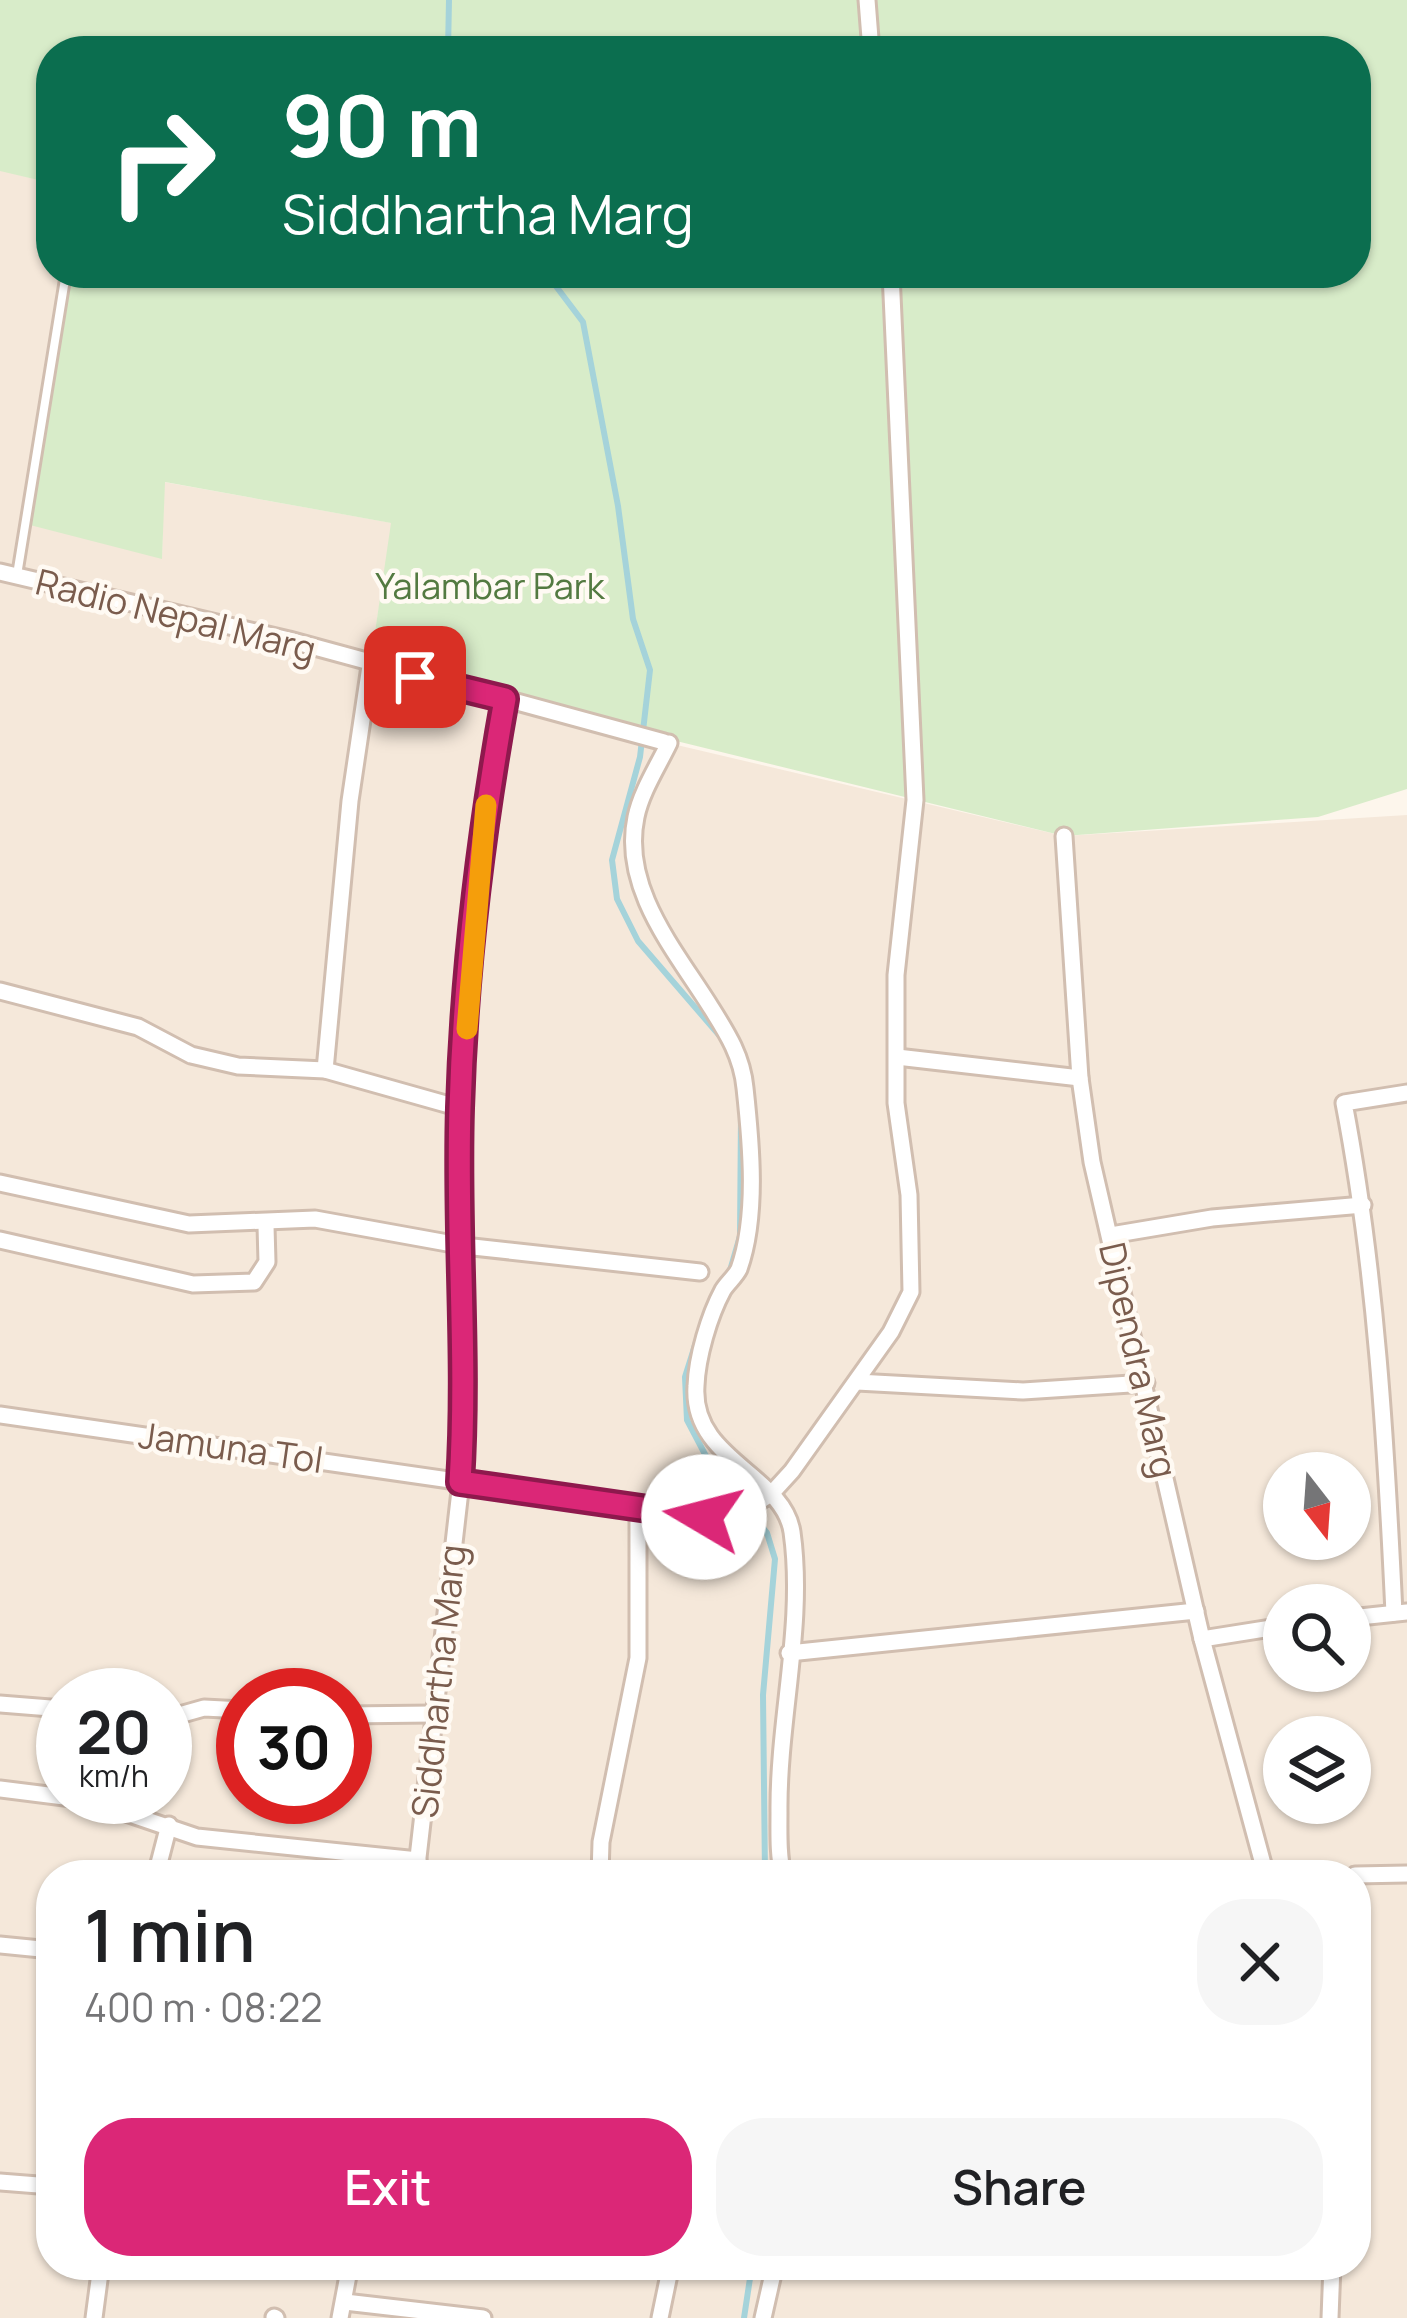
<!DOCTYPE html>
<html lang="en">
<head>
<meta charset="utf-8">
<style>
  body { margin:0; font-family:Manrope,sans-serif; background:#f6f6f6; color:#202124; height:100vh; display:flex; flex-direction:column; font-size:45px; white-space:nowrap }
  * { box-sizing:border-box; margin:0 }
  p { font-size:39px; color:#757577 }
  .icon { flex:none; width:66px; height:66px; fill:none; stroke:currentColor; stroke-width:2; stroke-linecap:round; stroke-linejoin:round }
  .map { position:relative; flex:1; overflow:hidden }
  .drawer { position:absolute; left:36px; top:1860px; width:1335px; height:420px; display:flex; flex-direction:column; background:#fff; border-radius:48px; box-shadow:0 3px 9px #0004 }
  .drawer>* { flex:none }
  .top-card { position:absolute; left:36px; top:36px; width:1335px; height:252px; border-radius:48px; box-shadow:0 3px 9px #0004; background:#0b6e4f; color:#fff; overflow:hidden }
  .needle { width:78px; rotate:163deg }
  .controls { position:absolute; left:1263px; top:1452px; display:grid; gap:24px }
  .controls a { display:grid; place-items:center; width:108px; height:108px; border-radius:50%; background:#fff; box-shadow:0 3px 9px #0004; font-size:60px }
  .speed { position:absolute; left:36px; top:1668px; display:flex; gap:24px; font-size:60px; font-weight:700; text-align:center }
  .speed>* { display:grid; place-content:center; width:156px; height:156px; border-radius:50%; background:#fff; box-shadow:0 3px 9px #0004; line-height:1 }
  .speed small { font-size:30px; font-weight:400 }
  .speed .limit { border:18px solid #d22; background:#fff; color:#111 }
  .pin { position:absolute; display:grid; place-items:center; width:102px; height:102px; color:#fff; margin:-51px; border-radius:24px; box-shadow:0 6px 18px #0006 }
  .me { position:absolute; width:132px; margin:-66px; rotate:278deg; stroke-linejoin:round; filter:drop-shadow(0 0 9px #0008) }
  .turn { display:flex; align-items:center; gap:42px; height:252px; padding:0 48px; font-size:54px }
  .turn .icon { width:156px; height:156px; stroke-width:2.5 }
  .turn b { display:block; font-size:84px; line-height:102px }
  .round { display:grid; place-items:center; flex:none; width:126px; height:126px; border-radius:48px; background:#f6f6f6 }
  .headline { display:flex; align-items:center; justify-content:space-between; height:204px; padding:0 48px }
  h1 { font-size:72px; font-weight:600; line-height:90px }
  .primary-button { display:flex; gap:24px; margin-top:auto; padding:24px 48px }
  .primary-button a { flex:1; height:138px; border-radius:48px; background:#db2777; color:#fff; font-size:48px; font-weight:600; line-height:138px; text-align:center }
  .primary-button a+a { background:#f6f6f6; color:#202124 }
  .map>svg:first-child { display:block }
  .residential { fill:#f5e8da; fill-rule:evenodd }
  .green { fill:#d8ecc9 }
  .lines { fill:none; stroke-linecap:round; stroke-linejoin:round }
  .stream { stroke:#a5d3da; stroke-width:6 }
  .lane-casing { stroke:#d1beb0; stroke-width:14 }
  .street-casing { stroke:#d1beb0; stroke-width:21 }
  .lane { stroke:#fff; stroke-width:8 }
  .street { stroke:#fff; stroke-width:15 }
  .route-casing { stroke:#8e194d; stroke-width:30 }
  .route { stroke:#db2777; stroke-width:21 }
  .slow { stroke:#f59e0b; stroke-width:21 }
  .labels { text-anchor:middle; dominant-baseline:central; stroke-width:9; stroke-linejoin:round; paint-order:stroke }
  .park-label { font-size:36px; fill:#537a41; stroke:#fffaf3 }
  .street-label { font-size:36px; fill:#7a5c4d; stroke:#fffaf3 }
</style>
</head>
<body>
<div class="map">
<svg width="1407" height="2318" viewBox="0 0 1407 2318">
  <rect width="100%" height="100%" fill="#fdf6ec"/>
  <path class="residential" d="M 0,170 L 51,183 L 51,273 L 66,273 L 162,558 L 164,482 L 392,523 L 370,665 L 630,734 L 1064,836 L 1407,815 L 1407,2318 L 0,2318 ZM 1284,1473 L 1350,1473 L 1350,1539 L 1284,1539 ZM 1284,1605 L 1350,1605 L 1350,1671 L 1284,1671 ZM 63,1695 L 165,1695 L 165,1797 L 63,1797 ZM 243,1695 L 345,1695 L 345,1797 L 243,1797 ZM 1284,1737 L 1350,1737 L 1350,1803 L 1284,1803 ZM 51,1875 L 1356,1875 L 1356,2265 L 51,2265 Z"/>
  <polygon class="green" points="0,0 1407,0 1407,789 1318,817 1064,836 370,666 391,523 165,482 162,559 26,524 66,273 1356,273 1356,51 51,51 51,183 0,171"/>
  <g class="lines">
    <g class="stream">
      <polyline points="448,51 449,0"/>
      <polyline points="546,273 583,322 618,506 633,619 650,670 640,757 612,860 617,899 638,941 719,1035"/>
      <polyline points="729,1274 740,1236 741,1115"/>
      <polyline points="697,1339 685,1377 687,1420 708,1460 767,1533 775,1559 763,1695 765,1875"/>
      <polyline points="744,2318 752,2265"/>
    </g>
    <defs>
      <polyline id="lane" points="17,575 66,273"/>
      <g id="street">
        <polyline points="867,0 871,51"/>
        <polyline points="0,572 289,640 664,742"/>
        <path d="M 669,743 C 658,766 641,792 636,817 C 621,888 675,950 710,1006 C 727,1033 742,1056 745,1088 C 751,1143 758,1216 739,1269 C 735,1277 728,1282 723,1290 C 709,1316 697,1357 696,1386 C 691,1460 783,1474 792,1532 C 805,1624 778,1719 779,1812 C 779,1833 778,1855 783,1875"/>
        <polyline points="1064,836 1080,1078 1092,1162 1202,1639 1266,1875"/>
        <polyline points="0,991 138,1027 191,1055 238,1066 325,1070 460,1108"/>
        <polyline points="897,1057 1080,1078"/>
        <polyline points="325,1070 350,801 370,666"/>
        <polyline points="0,1183 189,1224 315,1219 464,1246 700,1272"/>
        <polyline points="1111,1235 1212,1218 1363,1205"/>
        <polyline points="0,1240 193,1284 254,1282 267,1262 266,1226"/>
        <polyline points="857,1382 1023,1391 1146,1383"/>
        <polyline points="0,1415 705,1517 734,1517 771,1494 792,1471 891,1332 911,1292 909,1195 896,1103 896,975 915,800 891,273"/>
        <path d="M 1394,1613 C 1386,1444 1376,1270 1344,1103 L 1407,1093"/>
        <polyline points="1350,1618 1407,1612"/>
        <polyline points="1202,1639 1284,1626"/>
        <polyline points="789,1653 1196,1611"/>
        <polyline points="0,1704 63,1709"/>
        <polyline points="345,1715 433,1714"/>
        <polyline points="165,1719 204,1708 243,1710"/>
        <polyline points="0,1789 88,1800 197,1837 418,1860"/>
        <polyline points="156,1875 169,1825"/>
        <polyline points="416,1875 461,1482 466,1393 460,1108 482,825 505,699"/>
        <polyline points="600,1875 601,1842 638,1658 638,1508"/>
        <polyline points="1355,1875 1407,1874"/>
        <polyline points="0,1945 51,1950"/>
        <polyline points="0,2182 51,2186"/>
        <polyline points="345,2302 483,2318"/>
        <polyline points="274,2317 276,2318"/>
        <polyline points="94,2318 101,2265"/>
        <polyline points="340,2318 350,2265"/>
        <polyline points="660,2318 671,2265"/>
        <polyline points="763,2318 775,2265"/>
        <polyline points="1330,2318 1332,2265"/>
      </g>
    </defs>
    <use href="#lane" class="lane-casing"/>
    <use href="#street" class="street-casing"/>
    <use href="#lane" class="lane"/>
    <use href="#street" class="street"/>
  </g>
  <g class="lines">
    <defs>
      <path id="route" d="M 415,677 L 505,699 C 481,833 464,971 460,1108 C 456,1233 468,1357 460,1482 L 704,1517"/>
    </defs>
    <use href="#route" class="route-casing"/>
    <use href="#route" class="route"/>
    <polyline class="slow" points="467,1029 486,805"/>
  </g>
  <g class="labels">
    <g class="park-label">
      <text x="490" y="585">Yalambar Park</text>
    </g>
    <g class="street-label">
      <text transform="translate(176 615) rotate(14)">Radio Nepal Marg</text>
      <text transform="translate(1139 1360) rotate(77)">Dipendra Marg</text>
      <text transform="translate(231 1447) rotate(8)">Jamuna Tol</text>
      <text transform="translate(438 1681) rotate(-84)">Siddhartha Marg</text>
    </g>
  </g>
</svg>
<div class="controls">
<a><svg class="needle" viewBox="-14 -14 28 28"><path d="M0-13l5 13h-10z" fill="#e53935"/><path d="M0 13l5-13h-10z" fill="#757577"/></svg></a>
<a><svg class="icon" aria-label="search" viewBox="0 0 24 24"><circle cx="10" cy="10" r="6"/><path d="M15 15l6 6"/></svg></a>
<a><svg class="icon" aria-label="layers" viewBox="0 0 24 24"><path d="M12 4l9 5-9 5-9-5zM3 14l9 5 9-5"/></svg></a>
</div>
<div class="speed"><div>20<small>km/h</small></div><div class="limit">30</div></div>
<div class="pin" style="left:415px;top:677px;background:#d93025"><svg class="icon" aria-label="arrive" viewBox="0 0 24 24"><path d="M6 21V4h12l-3 4 3 4H6"/></svg></div>
<svg class="me" style="left:704px;top:1517px" viewBox="-20 -20 40 40"><circle r="19" fill="#fff"/><path d="M0-13L10 11 0 6-10 11z" fill="#db2777"/></svg>
<div class="top-card">
<div class="turn"><svg class="icon" aria-label="right" viewBox="0 0 24 24"><path d="M7 20v-9h11M14 6l5 5-5 5"/></svg><div><b>90 m</b>Siddhartha Marg</div></div>
</div>
<section class="drawer">
<div class="headline"><div><h1>1 min</h1><p>400 m · 08:22</p></div><a class="round"><svg class="icon" aria-label="close" viewBox="0 0 24 24"><path d="M6 6l12 12M18 6L6 18"/></svg></a></div>
<div class="primary-button"><a>Exit</a><a>Share</a></div>
</section>
</div>
</body>
</html>
